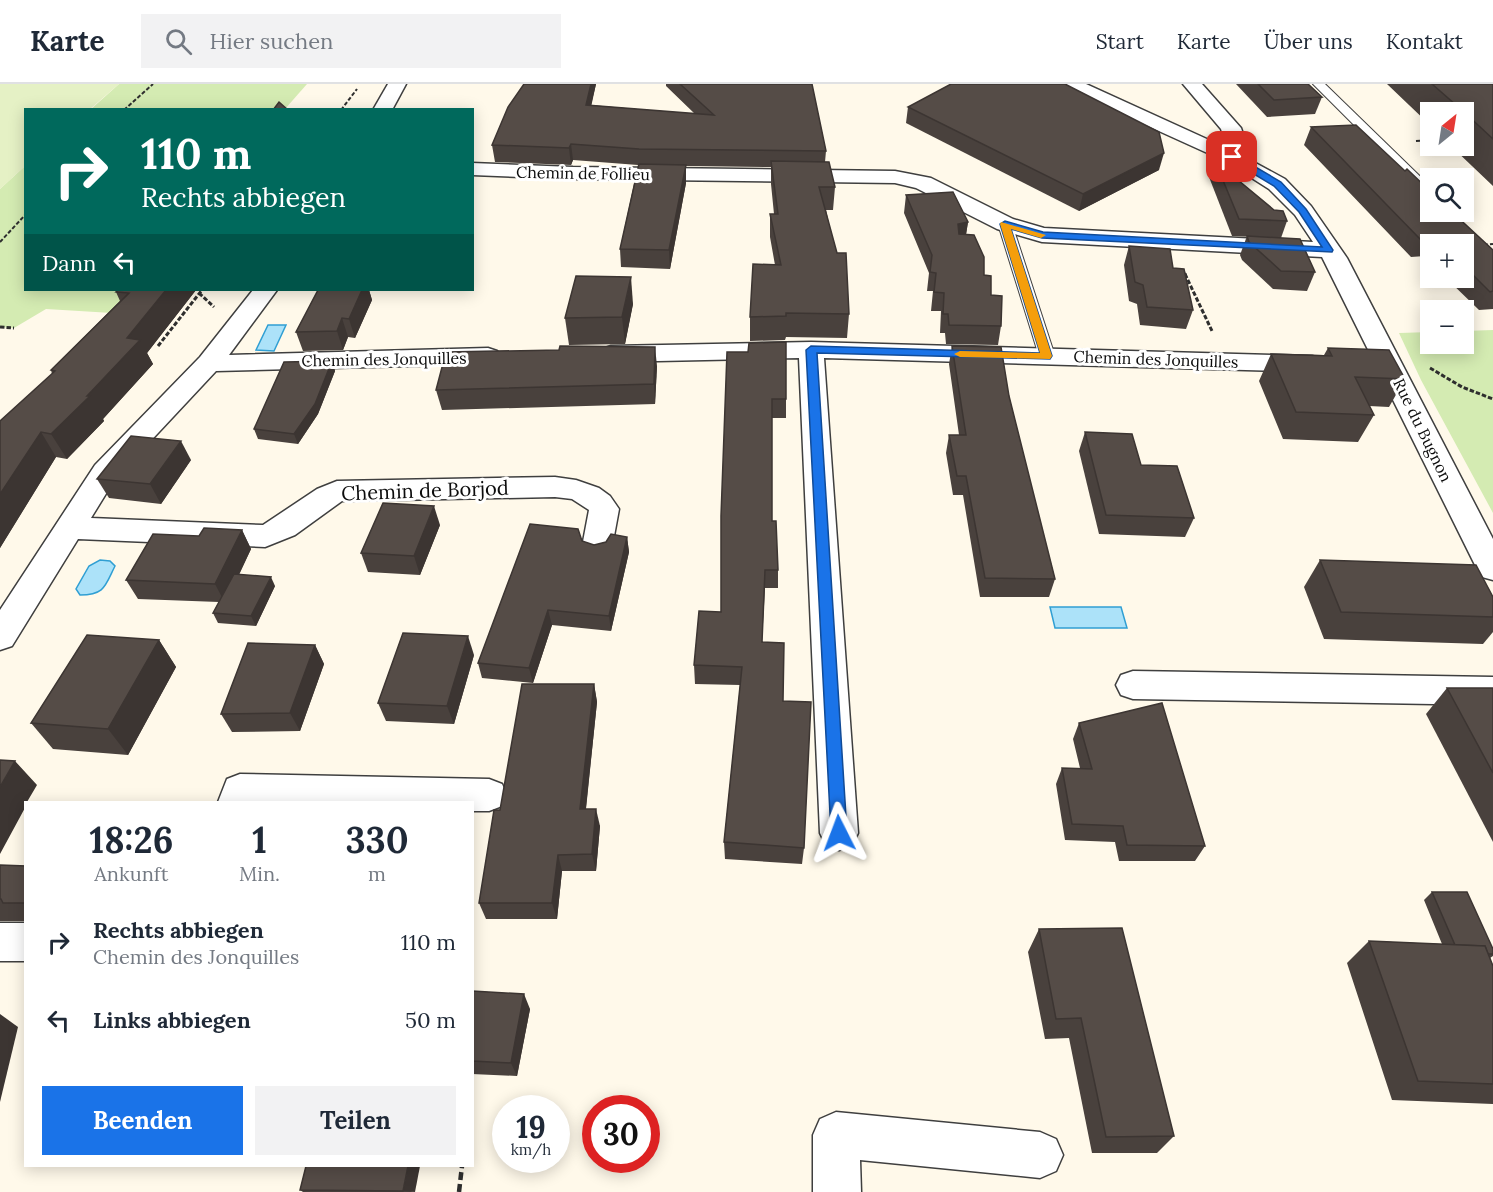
<!DOCTYPE html>
<html lang="de">
<head>
<meta charset="utf-8">
<style>
  body { margin:0; font-family:Lora,serif; background:#f2f2f3; color:#1f2937; height:100vh; display:flex; flex-direction:column; font-size:22px; white-space:nowrap }
  * { box-sizing:border-box; margin:0 }
  p { font-size:20px; color:#747a83 }
  .icon { flex:none; width:33px; height:33px; fill:none; stroke:currentColor; stroke-width:2; stroke-linecap:round; stroke-linejoin:round }
  .map { position:relative; flex:1; overflow:hidden }
  .details { position:absolute; left:24px; top:717px; width:450px; height:366px; display:flex; flex-direction:column; background:#fff; border-radius:0px; box-shadow:0 3px 15px #0003 }
  .details>* { flex:none }
  .top-card { position:absolute; left:24px; top:24px; width:450px; height:183px; border-radius:0px; box-shadow:0 3px 15px #0003; background:#00695c; color:#fff; overflow:hidden }
  .needle { width:39px; rotate:30deg }
  .tools { position:absolute; left:1420px; top:18px; display:grid; gap:12px }
  .tools a { display:grid; place-items:center; width:54px; height:54px; border-radius:0px; background:#fff; box-shadow:0 3px 15px #0003; font-size:30px }
  .speed { position:absolute; left:492px; top:1011px; display:flex; gap:12px; font-size:30px; font-weight:700; text-align:center }
  .speed>* { display:grid; place-content:center; width:78px; height:78px; border-radius:50%; background:#fff; box-shadow:0 3px 15px #0003; line-height:1 }
  .speed small { font-size:15px; font-weight:400 }
  .speed .limit { border:9px solid #d22; background:#fff; color:#111 }
  .pin { position:absolute; display:grid; place-items:center; width:51px; height:51px; color:#fff; margin:-26px; border-radius:12px; box-shadow:0 3px 9px #0006 }
  .me { position:absolute; width:66px; margin:-33px; rotate:357deg; stroke-linejoin:round; filter:drop-shadow(0 0 4px #0008) }
  .turn { display:flex; align-items:center; gap:21px; height:126px; padding:0 18px; font-size:27px }
  .turn .icon { width:78px; height:78px; stroke-width:2.5 }
  .turn b { display:block; font-size:42px; line-height:51px }
  .then { display:flex; align-items:center; height:57px; padding:0 18px; background:#0003; gap:12px; font-size:22px }
  .eta { display:flex; justify-content:space-evenly; align-items:center; height:102px; text-align:center }
  .eta b { font-size:36px; font-weight:700; line-height:42px }
  .primary-button { display:flex; gap:12px; margin-top:auto; padding:12px 18px }
  .primary-button a { flex:1; height:69px; border-radius:0px; background:#1a73e8; color:#fff; font-size:24px; font-weight:700; line-height:69px; text-align:center }
  .primary-button a+a { background:#f2f2f3; color:#1f2937 }
  ul { padding:0; list-style:none }
  li { display:flex; align-items:center; gap:18px; height:78px; padding:0 18px }
  li div { flex:1 }
  li b { display:block; font-size:22px }
  li em { font-style:normal }
  header { display:flex; align-items:center; gap:36px; box-sizing:border-box; height:84px; padding:0 30px; background:#fff; border-bottom:2px solid #e0e1e3 }
  header strong { font-size:28px }
  nav { display:flex; gap:33px; margin-inline-start:auto; font-size:21px }
  .search { width:420px; height:54px; background:#f2f2f3; display:flex; align-items:center; gap:15px; box-sizing:border-box; padding:0 21px; border-radius:0px; color:#747a83; font-size:22px }
  .map>svg:first-child { display:block }
  .green { fill:#d4ebb2 }
  .pitch { fill:#e5f1c5 }
  .water { fill:#ace2f9; stroke:#309fd3; stroke-width:1.5 }
  .lines { fill:none; stroke-linecap:round; stroke-linejoin:round }
  .service-casing { stroke:#3f3f3f; stroke-width:2 }
  .minor-casing { stroke:#3f3f3f; stroke-width:3 }
  .path-far2 { stroke:#2e2e2e; stroke-width:2; stroke-dasharray:4 2; stroke-linecap:butt }
  .path-far1 { stroke:#2e2e2e; stroke-width:3; stroke-dasharray:4.5 2; stroke-linecap:butt }
  .path { stroke:#2e2e2e; stroke-width:4.5; stroke-dasharray:8 4; stroke-linecap:butt }
  .service { fill:#fff; fill-rule:evenodd }
  .minor { fill:#fff; fill-rule:evenodd }
  .wall { fill:#49413d }
  .shaded-wall { fill:#3c3532 }
  .building { fill:#554c47; stroke:#3c3532; stroke-width:1.5 }
  .route { fill:#1a73e8; stroke:#114b97; stroke-width:1.5 }
  .slow { fill:#f59e0b }
  .labels { text-anchor:middle; dominant-baseline:central; stroke-width:6; stroke-linejoin:round; paint-order:stroke }
  .far-street-label { font-size:16px; fill:#0c0c0c; stroke:#fff }
  .street-label { font-size:20px; fill:#0c0c0c; stroke:#fff }
</style>
</head>
<body>
<header>
<strong>Karte</strong>
<div class="search"><svg class="icon" aria-label="search" viewBox="0 0 24 24"><circle cx="10" cy="10" r="6"/><path d="M15 15l6 6"/></svg>Hier suchen</div>
<nav><a>Start</a><a>Karte</a><a>Über uns</a><a>Kontakt</a></nav>
</header>
<div class="map">
<svg width="1493" height="1108" viewBox="0 0 1493 1108">
  <rect width="100%" height="100%" fill="#fff9ea"/>
  <g class="green">
    <polygon points="119,0 307,0 285,25 90,26"/>
    <polygon points="25,82 26,206 132,206 112,229 46,225 14,244 0,243 0,105"/>
    <polygon points="1493,246 1493,429 1421,296 1399,249 1431,248 1431,260 1464,260 1464,247"/>
  </g>
  <polygon class="pitch" points="0,0 119,0 90,25 26,26 25,82 0,105"/>
  <g class="water">
    <polygon points="268,241 286,241 274,267 256,266"/>
    <path d="M 100,476 L 110,477 L 115,482 C 105,502 105,511 80,511 L 76,505 L 89,482 Z"/>
    <polygon points="1050,523 1121,523 1127,544 1055,544"/>
  </g>
  <g class="lines">
    <defs>
      <g id="service">
        <polygon points="1313,0 1325,0 1431,103 1431,114 1426,113"/>
        <polygon points="1005,136 1012,140 1055,272 1052,275 1042,275 1039,272 998,140"/>
      </g>
      <g id="minor">
        <polygon points="388,0 406,0 392,26 373,26"/>
        <polygon points="1062,0 1086,0 1209,56 1222,48 1221,45 1183,0 1202,0 1241,44 1243,50 1226,63 1285,95 1311,122 1347,174 1493,455 1493,496 1482,493 1477,485 1322,173 1042,158 997,145 916,104 895,99 573,95 472,91 472,79 573,83 895,87 931,94 1013,135 1044,144 1313,158 1295,131 1269,105 1225,77 1064,4"/>
        <polygon points="253,206 277,206 229,271 488,264 497,267 501,272 497,277 488,280 216,287 115,395 91,434 263,441 317,405 337,397 555,393 576,396 599,404 610,412 619,425 612,463 608,471 597,474 586,471 582,463 589,426 572,415 555,413 342,417 295,451 265,463 78,455 12,562 0,566 0,526 95,381 200,273"/>
        <polygon points="811,258 1312,272 1321,274 1325,280 1321,286 1312,288 824,274 858,749 852,761 839,766 826,761 820,749 799,274 611,278 602,275 598,270 602,265 611,262"/>
        <polygon points="1133,587 1493,593 1493,621 1133,615 1121,611 1116,601 1121,591"/>
        <polygon points="240,690 489,695 502,700 507,711 502,722 489,727 472,727 472,718 218,718 227,695"/>
        <rect x="0" y="839" width="26" height="38"/>
        <polygon points="836,1028 1040,1048 1056,1055 1063,1071 1056,1087 1040,1094 860,1076 861,1108 813,1108 813,1051 820,1035"/>
      </g>
    </defs>
    <use href="#service" class="service-casing"/>
    <use href="#minor" class="minor-casing"/>
    <g class="path-far2">
      <polyline points="124,26 153,0"/>
      <polyline points="341,26 357,5"/>
      <polyline points="1416,57 1431,56"/>
      <polyline points="0,158 26,130"/>
      <polyline points="1484,161 1493,160"/>
      <polyline points="1185,189 1186,191"/>
    </g>
    <g class="path-far1">
      <polyline points="1185,190 1212,247"/>
      <polyline points="199,209 214,223"/>
      <polyline points="0,243 14,244"/>
      <polyline points="158,262 202,206"/>
      <polyline points="1430,284 1462,303 1493,315"/>
    </g>
    <polyline class="path" points="459,1108 462,1082"/>
    <use href="#service" class="service"/>
    <use href="#minor" class="minor"/>
  </g>
  <g class="wall">
    <polygon points="524,0 596,0 591,21 695,30 666,2 666,0 812,0 826,67 825,78 835,103 833,126 826,126 849,230 847,254 786,253 785,256 750,257 750,233 775,181 770,153 770,130 774,130 771,100 771,83 686,82 686,99 670,185 621,183 620,165 638,81 573,76 571,81 495,78 492,61"/>
    <polygon points="1236,0 1308,0 1322,13 1315,30 1267,33"/>
    <polygon points="1387,0 1493,0 1493,102 1451,62 1464,62 1464,28 1431,28 1431,42"/>
    <polygon points="908,23 1159,86 1079,127 906,39"/>
    <polygon points="1311,43 1405,87 1493,166 1493,225 1479,226 1446,194 1464,194 1464,160 1431,160 1431,178 1425,172 1411,173 1304,61"/>
    <polygon points="1215,77 1287,137 1281,154 1232,152 1209,93"/>
    <polygon points="906,111 968,138 966,151 984,191 1001,242 998,261 946,260 945,249 940,249 941,227 931,227 933,207 927,207 929,189 904,129"/>
    <polygon points="1247,152 1315,188 1307,207 1273,205 1242,176 1240,171"/>
    <polygon points="1129,162 1173,184 1193,226 1186,245 1140,241 1137,220 1129,217 1124,181"/>
    <polygon points="196,206 147,269 153,280 103,335 104,337 67,375 56,373 0,464 0,337 52,290 51,286 120,217 116,208"/>
    <polygon points="318,206 369,206 372,216 355,254 348,253 343,266 303,267 296,248"/>
    <polygon points="633,220 625,260 569,261 565,234"/>
    <polygon points="952,262 1009,312 1055,495 1049,513 980,513 963,411 953,411 946,369 949,351 959,351 949,280"/>
    <polygon points="1328,264 1405,295 1389,323 1369,322 1374,331 1358,358 1283,355 1259,297 1271,270 1324,271"/>
    <polygon points="727,268 786,315 786,334 772,334 772,437 778,486 778,504 765,504 762,558 783,617 804,764 802,780 725,775 724,758 740,601 695,600 694,581 721,528"/>
    <polygon points="332,277 335,287 318,330 298,360 258,355 254,345"/>
    <polygon points="657,282 655,320 442,326 436,306"/>
    <polygon points="1085,348 1194,434 1185,453 1099,450 1079,367"/>
    <polygon points="191,376 161,420 109,414 97,395"/>
    <polygon points="440,441 420,491 368,488 361,469"/>
    <polygon points="242,446 251,465 239,491 275,502 256,542 218,539 213,529 219,518 138,515 126,496 199,452"/>
    <polygon points="627,453 629,468 611,547 552,541 533,599 482,594 478,579 582,457 594,461"/>
    <polygon points="1320,476 1493,513 1493,548 1483,560 1324,555 1304,503"/>
    <polygon points="159,556 176,583 128,671 53,665 31,639"/>
    <polygon points="315,561 324,580 300,647 232,648 221,630"/>
    <polygon points="474,571 454,640 386,637 378,619"/>
    <polygon points="594,600 597,618 586,725 600,742 596,787 562,787 557,835 486,835 479,819 500,726"/>
    <polygon points="1447,604 1493,604 1493,758 1426,630"/>
    <polygon points="1079,639 1205,762 1195,777 1119,777 1115,758 1065,756 1056,700 1062,684 1080,684 1073,655"/>
    <polygon points="0,781 26,782 26,838 24,837 0,837"/>
    <polygon points="1432,808 1493,870 1493,872 1490,874 1493,882 1493,1020 1392,1016 1347,879 1369,857 1442,860 1424,816"/>
    <polygon points="1039,845 1174,1052 1157,1069 1092,1069 1069,954 1045,955 1028,868"/>
    <polygon points="472,907 530,925 517,992 472,990"/>
    <polygon points="306,1082 415,1108 303,1108 300,1106"/>
  </g>
  <g class="shaded-wall">
    <polygon points="591,0 596,0 588,37 586,21"/>
    <polygon points="571,60 573,76 571,81 569,64"/>
    <polygon points="1164,69 1159,86 1079,127 1083,110"/>
    <polygon points="686,81 686,99 670,185 669,166"/>
    <polygon points="968,138 965,156 955,158 958,140"/>
    <polygon points="631,193 633,220 625,260 622,233"/>
    <polygon points="166,206 196,206 147,269 153,280 103,335 104,337 67,375 51,350 87,312 127,254"/>
    <polygon points="362,206 369,206 372,216 355,254 349,235"/>
    <polygon points="342,234 348,253 343,266 337,247"/>
    <polygon points="655,263 657,282 655,320 654,300"/>
    <polygon points="332,277 335,287 318,330 298,360 294,350"/>
    <polygon points="41,348 56,373 0,464 0,410"/>
    <polygon points="181,357 191,376 161,420 150,400"/>
    <polygon points="434,422 440,441 420,491 414,472"/>
    <polygon points="242,446 251,465 225,519 215,500"/>
    <polygon points="627,453 629,468 611,547 609,532"/>
    <polygon points="271,493 275,502 256,542 251,532"/>
    <polygon points="548,526 552,541 533,599 529,584"/>
    <polygon points="468,552 474,571 454,640 447,622"/>
    <polygon points="159,556 176,583 128,671 108,645"/>
    <polygon points="315,561 324,580 300,647 290,629"/>
    <polygon points="594,600 597,618 584,742 580,725"/>
    <polygon points="15,677 37,701 27,718 26,718 26,722 0,770 0,703"/>
    <polygon points="596,725 600,742 596,787 592,770"/>
    <polygon points="558,771 562,787 557,835 552,819"/>
    <polygon points="524,910 530,925 517,992 511,979"/>
    <polygon points="0,930 18,943 0,1018"/>
    <polygon points="408,1082 420,1082 415,1108 403,1107"/>
  </g>
  <g class="building">
    <polygon points="524,0 591,0 586,21 714,31 680,0 812,0 826,67 639,65 571,60 569,64 492,61 508,23"/>
    <polygon points="951,0 1065,0 1159,48 1164,69 1083,110 908,23"/>
    <polygon points="1258,0 1308,0 1322,13 1274,16"/>
    <polygon points="1432,0 1493,0 1493,55 1464,28"/>
    <polygon points="279,18 288,26 273,26"/>
    <polygon points="1356,41 1405,87 1407,85 1431,108 1431,128 1452,128 1493,166 1493,207 1490,208 1464,182 1464,160 1442,160 1435,154 1420,155 1311,43"/>
    <polygon points="771,77 829,78 835,103 819,103 837,169 846,169 849,230 786,229 786,232 750,233 753,180 781,181 770,130 778,130"/>
    <polygon points="1215,77 1274,126 1283,127 1287,137 1239,135"/>
    <polygon points="639,80 686,81 669,166 620,165"/>
    <polygon points="953,108 968,138 958,140 959,150 974,151 984,173 984,191 991,192 991,211 1002,212 1001,242 949,241 948,230 943,230 944,209 934,208 936,189 930,188 932,171 906,111"/>
    <polygon points="1247,152 1300,155 1315,188 1281,187 1249,158"/>
    <polygon points="1129,162 1170,165 1173,184 1184,185 1193,226 1147,223 1143,201 1135,198"/>
    <polygon points="576,192 631,193 622,233 565,234"/>
    <polygon points="118,206 166,206 127,254 140,256 87,312 90,312 51,350 41,348 0,410 0,337 55,287 51,286 129,209 116,208"/>
    <polygon points="318,206 362,206 349,235 342,234 337,247 296,248"/>
    <polygon points="786,258 786,315 772,315 772,437 776,437 778,486 765,486 762,558 784,559 783,617 811,618 804,764 724,758 742,583 694,581 699,527 721,528 721,432 727,268 748,268 749,259"/>
    <polygon points="560,262 655,263 654,300 436,306 446,268 559,266"/>
    <polygon points="952,262 1001,263 1009,312 1055,495 985,494 966,392 957,392 949,351 966,351"/>
    <polygon points="1328,264 1389,266 1405,295 1355,293 1374,331 1296,328 1271,270 1332,272"/>
    <polygon points="332,277 315,320 294,350 254,345 284,278"/>
    <polygon points="1085,348 1132,350 1141,381 1177,382 1194,434 1106,431"/>
    <polygon points="131,352 181,357 150,400 97,395"/>
    <polygon points="383,419 434,422 414,472 361,469"/>
    <polygon points="530,440 578,445 582,457 594,461 606,458 611,450 627,453 609,532 548,526 529,584 478,579"/>
    <polygon points="204,444 242,446 215,500 126,496 153,450 199,452"/>
    <polygon points="1320,476 1476,481 1493,513 1493,533 1341,528"/>
    <polygon points="234,490 271,493 251,532 213,529"/>
    <polygon points="403,549 468,552 447,622 378,619"/>
    <polygon points="87,551 159,556 108,645 31,639"/>
    <polygon points="248,559 315,561 290,629 221,630"/>
    <polygon points="522,600 594,600 580,725 596,725 592,770 558,771 552,819 479,819 494,726 500,726"/>
    <polygon points="1447,604 1493,604 1493,689"/>
    <polygon points="1162,619 1205,762 1127,761 1123,742 1072,740 1062,684 1092,685 1079,639"/>
    <polygon points="0,676 15,677 0,703"/>
    <polygon points="0,781 26,782 26,819 3,819 1,815 0,815"/>
    <polygon points="1432,808 1467,808 1493,865 1493,870 1488,870 1485,862 1455,861"/>
    <polygon points="1122,844 1174,1052 1106,1053 1081,934 1056,935 1039,845"/>
    <polygon points="1369,857 1485,862 1493,882 1493,1000 1418,997"/>
    <polygon points="472,907 524,910 511,979 472,977"/>
    <polygon points="306,1082 408,1082 403,1107 300,1106"/>
  </g>
  <polygon class="route" points="1229,71 1235,71 1281,98 1306,125 1333,166 1332,168 1042,154 1011,145 1052,272 1050,275 817,269 847,749 845,754 839,756 834,754 831,749 806,266 811,262 1040,269 1000,140 1005,137 1043,148 1322,163 1299,128 1274,102 1229,75"/>
  <polygon class="slow" points="1001,138 1046,151 1041,154 1011,145 1052,272 1050,275 960,273 954,270 960,267 1040,269 1000,140"/>
  <g class="labels">
    <g class="far-street-label">
      <text transform="translate(583 89) rotate(1)">Chemin de Follieu</text>
      <text transform="translate(384 275) rotate(-1)">Chemin des Jonquilles</text>
      <text transform="translate(1156 275) rotate(2)">Chemin des Jonquilles</text>
      <text transform="translate(1423 346) rotate(64)">Rue du Bugnon</text>
    </g>
    <g class="street-label">
      <text transform="translate(425 406) rotate(-2)">Chemin de Borjod</text>
    </g>
  </g>
</svg>
<div class="tools">
<a><svg class="needle" viewBox="-14 -14 28 28"><path d="M0-13l5 13h-10z" fill="#e53935"/><path d="M0 13l5-13h-10z" fill="#747a83"/></svg></a>
<a><svg class="icon" aria-label="search" viewBox="0 0 24 24"><circle cx="10" cy="10" r="6"/><path d="M15 15l6 6"/></svg></a>
<a>+</a>
<a>−</a>
</div>
<div class="speed"><div>19<small>km/h</small></div><div class="limit">30</div></div>
<div class="pin" style="left:1232px;top:73px;background:#d93025"><svg class="icon" aria-label="arrive" viewBox="0 0 24 24"><path d="M6 21V4h12l-3 4 3 4H6"/></svg></div>
<svg class="me" style="left:839px;top:749px" viewBox="-20 -20 40 40"><path d="M0-17L14 15 0 8-14 15z" fill="#1a73e8" stroke="#fff" stroke-width="4"/></svg>
<div class="top-card">
<div class="turn"><svg class="icon" aria-label="right" viewBox="0 0 24 24"><path d="M7 20v-9h11M14 6l5 5-5 5"/></svg><div><b>110 m</b>Rechts abbiegen</div></div>
<div class="then">Dann<svg class="icon" aria-label="left" viewBox="0 0 24 24"><path d="M17 20v-9H6M10 6l-5 5 5 5"/></svg></div>
</div>
<section class="details">
<div class="eta">
<div><b>18:26</b><p>Ankunft</p></div>
<div><b>1</b><p>Min.</p></div>
<div><b>330</b><p>m</p></div>
</div>
<ul>
<li><svg class="icon" aria-label="right" viewBox="0 0 24 24"><path d="M7 20v-9h11M14 6l5 5-5 5"/></svg><div><b>Rechts abbiegen</b><p>Chemin des Jonquilles</p></div><em>110 m</em></li>
<li><svg class="icon" aria-label="left" viewBox="0 0 24 24"><path d="M17 20v-9H6M10 6l-5 5 5 5"/></svg><div><b>Links abbiegen</b></div><em>50 m</em></li>
</ul>
<div class="primary-button"><a>Beenden</a><a>Teilen</a></div>
</section>
</div>
</body>
</html>
